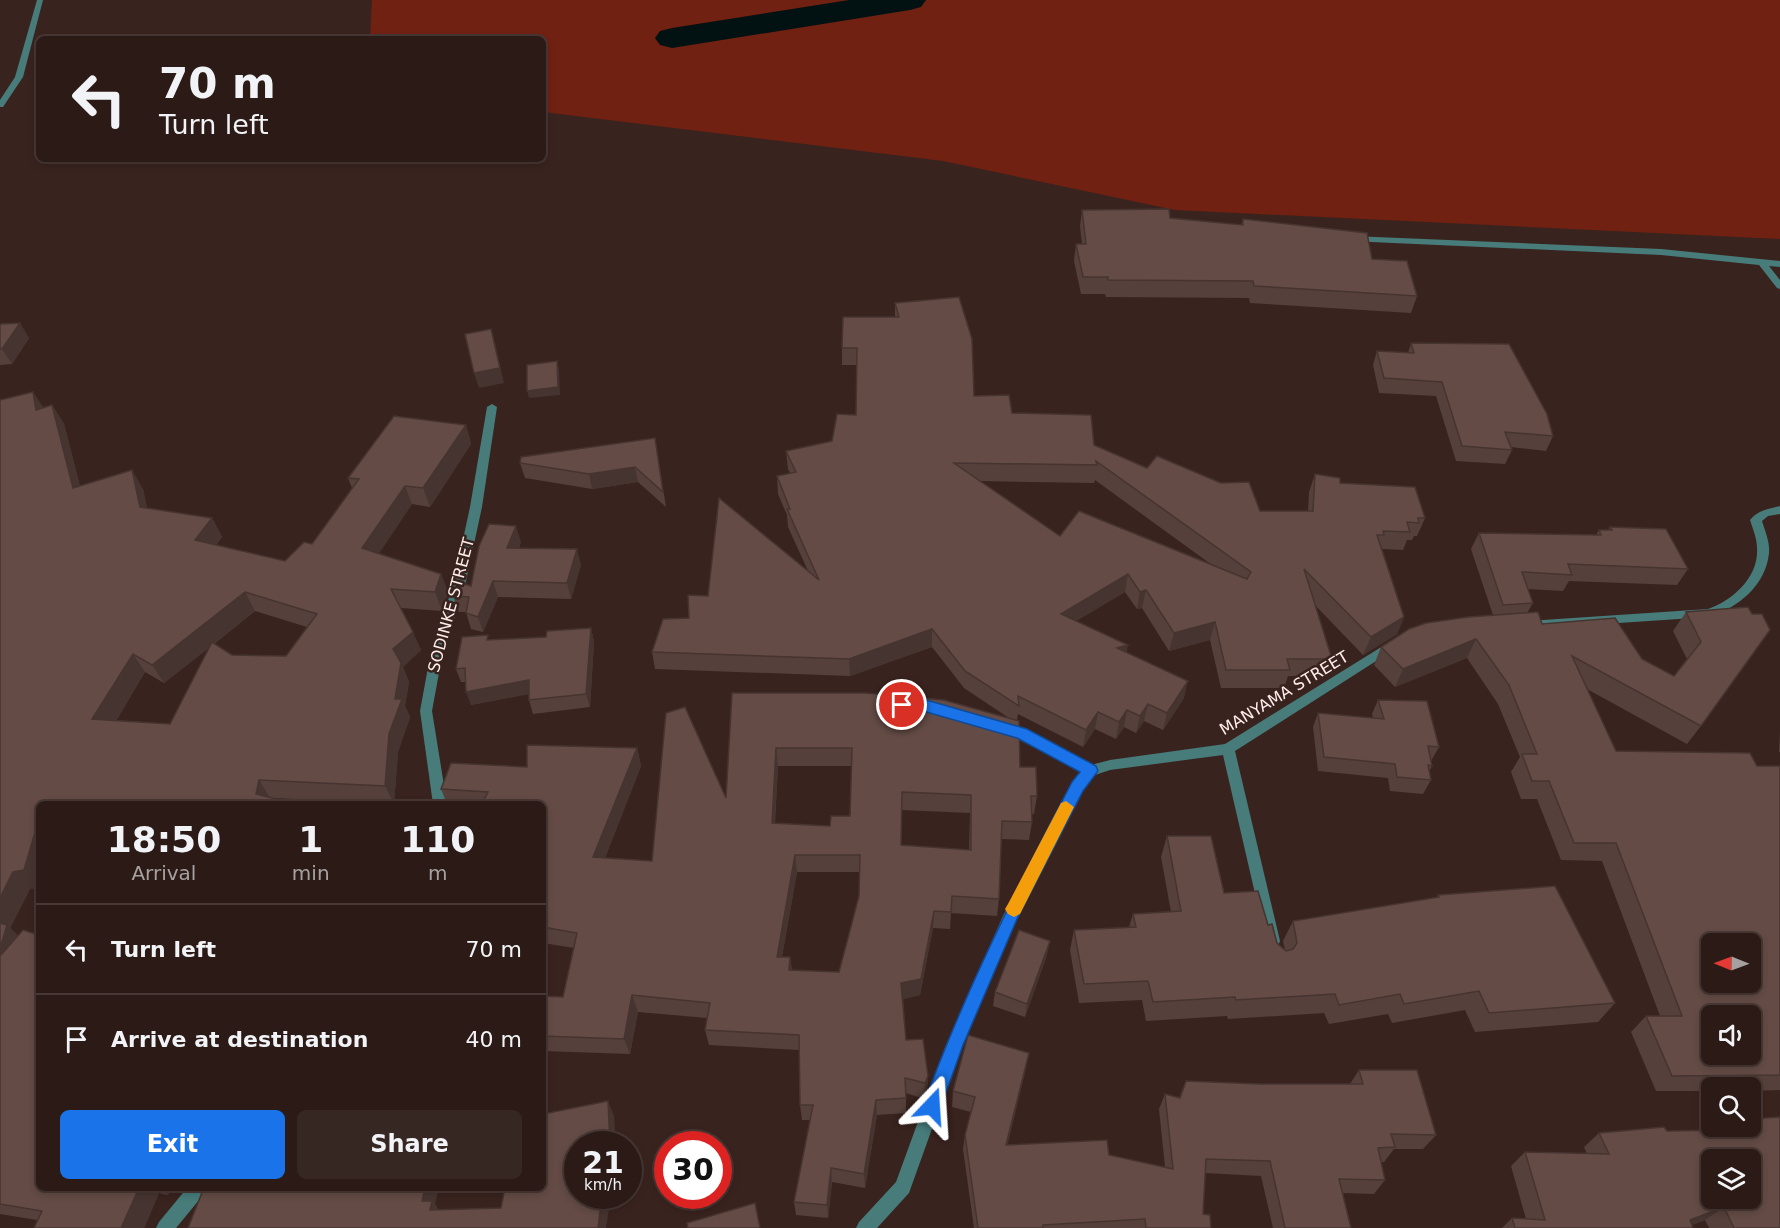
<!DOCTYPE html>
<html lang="en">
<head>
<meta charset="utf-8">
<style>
  body { margin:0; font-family:"DejaVu Sans",sans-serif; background:#372723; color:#f1f3f6; height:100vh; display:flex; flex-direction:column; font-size:22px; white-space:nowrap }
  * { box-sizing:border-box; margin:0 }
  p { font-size:20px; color:#a6a1a1 }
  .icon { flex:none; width:33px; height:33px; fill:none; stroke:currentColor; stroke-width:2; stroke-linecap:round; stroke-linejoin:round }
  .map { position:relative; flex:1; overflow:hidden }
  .panel { position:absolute; left:36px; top:801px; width:510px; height:390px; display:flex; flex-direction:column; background:#2b1a16; border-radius:9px; box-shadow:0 3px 9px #0003,0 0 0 2px #473835 }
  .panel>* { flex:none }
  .banner { position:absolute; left:36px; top:36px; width:510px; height:126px; border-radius:9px; box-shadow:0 3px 9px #0003,0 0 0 2px #473835; background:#2b1a16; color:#f1f3f6; overflow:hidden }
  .needle { width:39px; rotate:271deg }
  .buttons { position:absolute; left:1701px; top:933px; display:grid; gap:12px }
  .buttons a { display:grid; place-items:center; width:60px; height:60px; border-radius:9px; background:#2b1a16; box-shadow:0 3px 9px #0003,0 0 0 2px #473835; font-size:30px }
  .speed { position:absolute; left:564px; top:1131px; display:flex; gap:12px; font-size:30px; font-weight:700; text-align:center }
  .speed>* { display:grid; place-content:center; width:78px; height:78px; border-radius:50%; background:#2b1a16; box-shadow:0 3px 9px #0003,0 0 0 2px #473835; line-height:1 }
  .speed small { font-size:15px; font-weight:400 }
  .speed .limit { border:9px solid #d22; background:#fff; color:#111 }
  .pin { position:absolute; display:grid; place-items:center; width:51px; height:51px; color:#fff; margin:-26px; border:3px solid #fff; border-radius:50%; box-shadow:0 2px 6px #0007 }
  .me { position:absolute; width:66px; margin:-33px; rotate:20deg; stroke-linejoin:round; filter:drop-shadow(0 0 4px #0008) }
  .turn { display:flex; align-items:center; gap:21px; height:126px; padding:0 24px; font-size:27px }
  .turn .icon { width:78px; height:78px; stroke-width:2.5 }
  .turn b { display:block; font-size:42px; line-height:51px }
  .eta { display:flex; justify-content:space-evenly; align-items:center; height:102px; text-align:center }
  .eta b { font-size:36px; font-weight:700; line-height:42px }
  .action { display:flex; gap:12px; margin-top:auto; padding:12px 24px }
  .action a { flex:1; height:69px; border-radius:9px; background:#1a73e8; color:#fff; font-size:24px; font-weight:700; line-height:69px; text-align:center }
  .action a+a { background:#372723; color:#f1f3f6 }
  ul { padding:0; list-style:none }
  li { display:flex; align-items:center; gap:18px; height:90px; padding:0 24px; border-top:2px solid #473835 }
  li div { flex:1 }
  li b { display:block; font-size:22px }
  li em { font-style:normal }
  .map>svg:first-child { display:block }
  .green { fill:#702112 }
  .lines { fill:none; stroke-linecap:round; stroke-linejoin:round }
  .river { fill:#021212; fill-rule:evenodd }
  .minor { fill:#477c7b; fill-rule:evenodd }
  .wall { fill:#56403b; fill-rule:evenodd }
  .shaded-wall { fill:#463430 }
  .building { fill:#644b45; stroke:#463430; stroke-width:1.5; fill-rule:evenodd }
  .route { fill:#1a73e8; stroke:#114b97; stroke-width:1.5 }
  .slow { fill:#f59e0b }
  .labels { text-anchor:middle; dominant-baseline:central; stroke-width:5; stroke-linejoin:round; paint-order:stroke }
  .street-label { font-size:16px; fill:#feeeeb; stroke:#39231e }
</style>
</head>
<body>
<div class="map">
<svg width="1780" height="1228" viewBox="0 0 1780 1228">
  <rect width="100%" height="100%" fill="#39231e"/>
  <polygon class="green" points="372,0 1780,0 1780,239 1175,210 943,161 543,112 543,39 370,39"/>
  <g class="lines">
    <polygon class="river" points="849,0 926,0 921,7 910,10 672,48 660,45 655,38 660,31 672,28"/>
    <g class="minor">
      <polygon points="37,0 43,0 23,77 3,107 0,107 0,100 15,77"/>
      <polygon points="1352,236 1661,249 1780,261 1780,267 1769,266 1780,280 1780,289 1777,288 1759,265 1661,255 1349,241 1348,239"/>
      <polygon points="492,404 497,407 482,507 466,581 441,662 432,711 447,804 433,804 420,711 429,662 454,581 470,507 487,407"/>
      <path d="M 1780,506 L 1780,514 L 1768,516 L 1762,521 C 1765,531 1770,542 1769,553 C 1766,585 1738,608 1709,617 L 1528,629 L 1522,625 L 1528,621 L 1708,609 C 1733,600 1759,577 1757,548 C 1757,539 1753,529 1750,520 C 1758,510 1768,509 1780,506 Z"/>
      <path d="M 1391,641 L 1395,643 L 1397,646 L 1395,649 L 1235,751 L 1280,941 L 1278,946 L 1273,948 L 1268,946 L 1266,941 L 1223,755 L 1110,770 L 1095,775 L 1082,790 L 1016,919 L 962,1045 L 909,1193 L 877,1228 L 856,1228 L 859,1222 L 896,1182 L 946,1045 L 1003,916 L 1072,782 L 1081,772 L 1018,737 L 998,732 L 996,728 L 998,724 C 1017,718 1073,755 1091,765 L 1110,760 L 1225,744 Z"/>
      <polygon points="187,1188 207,1188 204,1194 176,1228 156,1228 159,1222"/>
    </g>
  </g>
  <g class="wall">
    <polygon points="1082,210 1241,225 1243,219 1372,259 1417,296 1411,313 1250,303 1249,298 1106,297 1105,294 1081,294 1074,261 1076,244 1082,244 1080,226"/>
    <path d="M 895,303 L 974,396 L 1012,413 L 1094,445 L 1147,468 L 1260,511 L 1308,511 L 1309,492 L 1315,474 L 1340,483 L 1425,518 L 1417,536 L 1414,536 L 1412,540 L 1407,540 L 1403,550 L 1382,549 L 1404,617 L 1397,634 L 1363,655 L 1314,604 L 1332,659 L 1325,676 L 1288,676 L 1284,688 L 1221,688 L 1210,640 L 1169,651 L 1142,608 L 1137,609 L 1125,592 L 1076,621 L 1127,653 L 1184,698 L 1163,730 L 1144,721 L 1136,733 L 1124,727 L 1116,739 L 1095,729 L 1083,747 L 1018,714 L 1017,720 L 1020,767 L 1037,796 L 1034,814 L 1031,814 L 1032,822 L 1029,840 L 1001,839 L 999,899 L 997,916 L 951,913 L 950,929 L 933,928 L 920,995 L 903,999 L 906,1040 L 928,1076 L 927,1091 L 924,1099 L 906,1093 L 906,1113 L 877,1115 L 865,1188 L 832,1182 L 828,1218 L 796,1215 L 794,1202 L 810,1120 L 802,1120 L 800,1105 L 799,1050 L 709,1045 L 705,1030 L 707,1018 L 638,1012 L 630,1054 L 543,1051 L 543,996 L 563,997 L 574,948 L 543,943 L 543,804 L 447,804 L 441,789 L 527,767 L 637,748 L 641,766 L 605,858 L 652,861 L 726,798 L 732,693 L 1009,718 L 964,688 L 932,647 L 850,676 L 655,669 L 652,652 L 689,618 L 708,596 L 808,571 L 788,527 L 787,515 L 778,494 L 777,476 L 790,473 L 788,469 L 786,451 L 832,441 L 856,415 L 857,365 L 842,365 L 842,348 L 895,317 ZM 1095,480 L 1212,565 L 1060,536 L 980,481 L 1094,483 ZM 778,766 L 852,766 L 850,816 L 830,826 L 775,823 ZM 902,810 L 970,813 L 969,850 L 901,845 ZM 797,872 L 860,872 L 859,896 L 839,972 L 792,970 L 790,957 L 782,957 Z"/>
    <polygon points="0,324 29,338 12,364 0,365"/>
    <polygon points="1411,343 1553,436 1546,451 1511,447 1512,450 1505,464 1456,461 1436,396 1379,393 1373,365 1377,351 1408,353"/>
    <path d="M 0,400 L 43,408 L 52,405 L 64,424 L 80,486 L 143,489 L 147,508 L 212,518 L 222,537 L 216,545 L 285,561 L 312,544 L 352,488 L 348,478 L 466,425 L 471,444 L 430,507 L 412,504 L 379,553 L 441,574 L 448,592 L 442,611 L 401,608 L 421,650 L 403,667 L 409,682 L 405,706 L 410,717 L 398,752 L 394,804 L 273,798 L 39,804 L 39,888 L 30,889 L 10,928 L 18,936 L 39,1188 L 172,1188 L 168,1195 L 159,1193 L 144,1228 L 34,1228 L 37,1220 L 0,1214 ZM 255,611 L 307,627 L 286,656 L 232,655 L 214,644 ZM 210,647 L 170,724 L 116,721 L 145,672 L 164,683 Z"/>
    <polygon points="655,438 666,507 638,482 592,489 525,478 520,463"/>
    <polygon points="1610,527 1688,569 1677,585 1569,581 1563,591 1528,589 1533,603 1527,613 1542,624 1642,659 1674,676 1687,659 1673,631 1686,612 1748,607 1701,726 1687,744 1587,689 1616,751 1757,766 1780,766 1780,1090 1750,1091 1750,1088 1712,1088 1712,1091 1656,1091 1631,1032 1646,1016 1660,1016 1602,861 1561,860 1537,799 1521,799 1511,772 1520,757 1498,704 1467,658 1395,687 1374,665 1381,647 1493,615 1471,549 1479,533 1596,535 1599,530 1608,530"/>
    <polygon points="521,542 519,548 581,565 571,599 498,597 483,632 471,629 466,612 459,612 453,596 471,586"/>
    <polygon points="591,628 594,642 590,707 533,714 529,700 529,694 471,705 466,682 461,682 456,669 490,640 546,637"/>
    <polygon points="1378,700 1439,747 1431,761 1432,766 1429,772 1431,780 1423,794 1390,791 1388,778 1318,771 1313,727 1318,713 1373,718 1372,714"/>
    <polygon points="1780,730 1780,752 1779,752"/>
    <polygon points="1167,836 1224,893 1268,925 1277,943 1285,950 1283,941 1293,921 1437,898 1438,895 1615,1003 1598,1022 1475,1032 1465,1010 1392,1023 1388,1014 1329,1024 1324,1013 1228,1019 1227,1016 1146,1021 1142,1000 1079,1003 1070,950 1074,930 1129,927 1133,914 1171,912 1161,857"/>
    <polygon points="1047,955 1025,1017 993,1006 995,992"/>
    <polygon points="1029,1053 1007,1145 1109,1155 1165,1167 1159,1109 1165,1094 1179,1098 1186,1081 1260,1084 1350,1084 1359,1070 1436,1135 1423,1149 1394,1149 1384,1162 1381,1162 1385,1180 1374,1194 1343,1193 1351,1228 1273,1228 1261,1176 1205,1173 1203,1214 1211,1228 974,1228 963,1149 965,1135 971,1112 952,1107 953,1091"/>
    <polygon points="1723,1126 1750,1126 1780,1228 1709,1228 1705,1220 1692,1225 1693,1228 1502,1228 1512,1218 1526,1219 1511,1166 1525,1152 1587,1154 1584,1147 1599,1133 1718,1130"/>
  </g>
  <g class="shaded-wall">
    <polygon points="20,323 29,338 12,364 2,349"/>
    <polygon points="491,329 504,383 479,388 474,373"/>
    <polygon points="557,361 559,369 560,395 529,398 527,391"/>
    <polygon points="33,392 45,410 36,410"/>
    <polygon points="52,405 64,424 85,506 73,488"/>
    <polygon points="466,425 471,444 430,507 423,488"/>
    <polygon points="635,467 638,482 592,489 589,474"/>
    <polygon points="132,470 143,489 151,525 140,507"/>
    <polygon points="405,486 412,504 370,567 362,548"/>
    <polygon points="212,518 222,537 205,558 195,540"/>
    <polygon points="516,526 521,542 512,563 507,548"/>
    <polygon points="577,549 581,565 571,599 567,583"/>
    <polygon points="441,574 448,592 442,611 435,592"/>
    <polygon points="1128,574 1125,592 1058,631 1061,614"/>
    <polygon points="493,581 498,597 483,632 478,617"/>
    <polygon points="1146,590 1142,608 1137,609 1140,592"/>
    <polygon points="245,592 255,611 164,683 152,665"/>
    <polygon points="1404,617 1397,634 1363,655 1371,637"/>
    <polygon points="1215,622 1210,640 1169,651 1174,633"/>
    <polygon points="591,628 594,642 590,707 586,694"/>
    <polygon points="932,629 932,647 850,676 849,659"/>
    <polygon points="413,632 421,650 403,667 409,682 405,706 410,717 398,752 394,804 385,786 389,734 395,699 393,649"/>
    <polygon points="1476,639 1467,658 1395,687 1403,669"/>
    <polygon points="1128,645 1125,662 1117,648"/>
    <polygon points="133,654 145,672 106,738 92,719"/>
    <polygon points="529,680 533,693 471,705 466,692"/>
    <polygon points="1188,681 1184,698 1163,730 1167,713"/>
    <polygon points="1148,704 1144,721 1136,733 1140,716"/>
    <polygon points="1127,710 1124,727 1116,739 1119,722"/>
    <polygon points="1098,712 1095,729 1083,747 1086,730"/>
    <polygon points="637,748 641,766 598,875 593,857"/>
    <polygon points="776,748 778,766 774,841 772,823"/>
    <polygon points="259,780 270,798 256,794"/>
    <polygon points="36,829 39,833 39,888 30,889 10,928 24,942 0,963 0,898"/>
    <polygon points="795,855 797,872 779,973 777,957"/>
    <polygon points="934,911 933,928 920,995 901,1000 901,983"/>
    <polygon points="1050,941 1047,955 1025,1017 1027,1004"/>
    <polygon points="790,957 792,974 789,970"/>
    <polygon points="632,995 638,1012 630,1054 624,1039"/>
    <polygon points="1029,1053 1026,1069 1004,1160 1006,1145"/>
    <polygon points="928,1076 927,1091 924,1099 925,1083"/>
    <polygon points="876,1100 877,1115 865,1188 864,1174"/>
    <polygon points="608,1101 614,1116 616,1144 610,1144"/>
    <polygon points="831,1168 832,1182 828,1218 827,1205"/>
    <polygon points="139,1188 154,1188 159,1193 144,1228 121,1228"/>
    <polygon points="160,1188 172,1188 168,1195"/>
    <polygon points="425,1188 439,1188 435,1204 442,1214 441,1223 422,1201"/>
    <polygon points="602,1196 611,1196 606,1228 598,1228"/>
    <polygon points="1724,1207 1705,1220 1684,1228 1690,1220"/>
  </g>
  <g class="building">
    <polygon points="1169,209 1170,218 1243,225 1243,219 1367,233 1372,259 1407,261 1417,296 1254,286 1253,281 1108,280 1108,277 1083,277 1076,244 1086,244 1082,210"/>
    <path d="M 959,297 L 972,339 L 974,396 L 1009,395 L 1012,413 L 1091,415 L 1094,445 L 1147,468 L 1157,456 L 1221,483 L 1249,482 L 1260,511 L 1313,511 L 1315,474 L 1340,478 L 1340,483 L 1415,487 L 1425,518 L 1418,518 L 1419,523 L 1407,522 L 1410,532 L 1383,531 L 1384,535 L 1377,535 L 1404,617 L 1371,637 L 1304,569 L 1332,659 L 1287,659 L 1290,670 L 1226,670 L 1215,622 L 1174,633 L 1146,590 L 1140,592 L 1128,574 L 1061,614 L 1128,645 L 1117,648 L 1188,681 L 1167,713 L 1148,704 L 1140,716 L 1127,710 L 1119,722 L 1098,712 L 1086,730 L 1018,696 L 1019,706 L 965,671 L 932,629 L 849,659 L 652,652 L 663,619 L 689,618 L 688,595 L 708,596 L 719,498 L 819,580 L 787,509 L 790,509 L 777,476 L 796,472 L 786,451 L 832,441 L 837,414 L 856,415 L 857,348 L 842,348 L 843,317 L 899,317 L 895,303 ZM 1096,461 L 1251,572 L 1247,579 L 1079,511 L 1060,536 L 954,463 L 1097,465 Z"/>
    <polygon points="20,323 2,349 0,349 0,324"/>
    <polygon points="491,329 500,368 474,373 465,334"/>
    <polygon points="1411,343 1509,344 1547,414 1553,436 1505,432 1512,450 1462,446 1442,382 1384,378 1377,351 1414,353"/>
    <polygon points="557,361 558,387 527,391 527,365"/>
    <path d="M 33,392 L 36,410 L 52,405 L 73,488 L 132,470 L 140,507 L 212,518 L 195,540 L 285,561 L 304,542 L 312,544 L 359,479 L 348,478 L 394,416 L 466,425 L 423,488 L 405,486 L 362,548 L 441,574 L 435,592 L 391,589 L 413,632 L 393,649 L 401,663 L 395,699 L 402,699 L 389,734 L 385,786 L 259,780 L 256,794 L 296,804 L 39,804 L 39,829 L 36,829 L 24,870 L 13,872 L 0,898 L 0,400 ZM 245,592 L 317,614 L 286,656 L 232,655 L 212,642 L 170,724 L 92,719 L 133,654 L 152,665 Z"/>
    <polygon points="655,438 663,492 635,467 589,474 520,463 521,457"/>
    <polygon points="489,524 516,526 507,548 577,549 567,583 493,581 478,617 466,613 469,597 453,596 458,582 471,586 479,546"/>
    <polygon points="1610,527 1666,529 1688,569 1568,564 1572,575 1522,572 1533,603 1503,605 1479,533 1601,535 1599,530 1612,530"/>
    <path d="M 1748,607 L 1752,614 L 1762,614 L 1770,630 L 1701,726 L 1572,656 L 1616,751 L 1750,753 L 1757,766 L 1780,766 L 1780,1075 L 1672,1076 L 1646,1016 L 1682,1016 L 1616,843 L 1574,843 L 1549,781 L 1532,781 L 1522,754 L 1537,754 L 1509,685 L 1476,639 L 1403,669 L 1381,647 L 1409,629 L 1426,623 L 1468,617 L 1538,612 L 1542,624 L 1615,618 L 1642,659 L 1674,676 L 1701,642 L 1686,612 ZM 1712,944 L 1750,944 L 1750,982 L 1712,982 ZM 1712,1016 L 1750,1016 L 1750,1054 L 1712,1054 Z"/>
    <polygon points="591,628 586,694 529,700 529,680 466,692 465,668 456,669 462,637 488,635 487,640 546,637 547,631"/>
    <path d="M 732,693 L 865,693 L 944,700 L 1019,721 L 1020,767 L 1036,767 L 1037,796 L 1031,796 L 1032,822 L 1002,821 L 999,899 L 952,896 L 951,912 L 934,911 L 921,979 L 901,983 L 906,1040 L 923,1039 L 928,1076 L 925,1083 L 905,1078 L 906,1098 L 876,1100 L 864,1174 L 831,1168 L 827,1205 L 794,1202 L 813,1105 L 800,1105 L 799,1035 L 705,1030 L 710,1003 L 632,995 L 624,1039 L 543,1036 L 543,996 L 563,997 L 577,933 L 543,927 L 543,804 L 482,804 L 488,792 L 441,789 L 451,763 L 527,767 L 527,745 L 637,748 L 593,857 L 652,861 L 666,713 L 685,707 L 726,798 ZM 776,748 L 852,748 L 850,816 L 831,816 L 830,826 L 772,823 ZM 902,792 L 971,795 L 971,850 L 901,845 ZM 795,855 L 860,855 L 859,896 L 839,972 L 789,970 L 790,957 L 777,957 Z"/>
    <polygon points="1378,700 1427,701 1439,747 1428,746 1432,766 1428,765 1431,780 1397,777 1395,764 1324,757 1318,713 1384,719"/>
    <polygon points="1167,836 1211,836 1224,893 1258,891 1268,925 1272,924 1277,943 1286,951 1293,949 1297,943 1293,921 1439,897 1438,895 1555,886 1615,1003 1489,1013 1479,991 1404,1004 1400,994 1339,1005 1335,994 1236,1000 1235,997 1153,1002 1148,981 1084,984 1074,930 1136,927 1133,914 1181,911"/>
    <polygon points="0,923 7,925 0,949"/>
    <polygon points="23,930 39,935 39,1074 38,1075 39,1075 39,1188 139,1188 121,1228 34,1228 42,1211 0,1204 0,956"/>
    <polygon points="1019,930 1050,941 1027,1004 995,992"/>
    <polygon points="968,1035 1029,1053 1006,1145 1107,1140 1109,1155 1173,1169 1165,1094 1180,1098 1186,1081 1260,1084 1363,1084 1359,1070 1417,1070 1436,1135 1391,1134 1395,1147 1378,1148 1385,1180 1339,1179 1351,1228 1285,1228 1270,1161 1206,1159 1203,1214 1210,1215 1211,1228 1146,1228 1145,1219 1043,1225 1043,1228 978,1228 965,1135 975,1097 953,1091"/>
    <polygon points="608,1101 610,1144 578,1144 578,1196 602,1196 598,1228 188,1228 203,1190 239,1192 241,1188 425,1188 422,1201 432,1201 430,1210 501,1208 505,1188 543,1188 543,1114"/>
    <path d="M 1780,1117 L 1780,1228 L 1734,1228 L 1724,1207 L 1690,1220 L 1693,1228 L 1515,1228 L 1512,1218 L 1545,1220 L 1525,1152 L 1609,1154 L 1599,1133 L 1664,1127 L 1667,1131 L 1733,1130 L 1732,1126 L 1750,1126 L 1750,1119 ZM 1712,1160 L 1750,1160 L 1750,1198 L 1712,1198 Z"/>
    <polygon points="755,1203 760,1228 688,1228 687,1223"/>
  </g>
  <path class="route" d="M 902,699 L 923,699 L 1027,729 L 1096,766 L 1098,771 L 1083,791 L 1017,919 L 963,1045 L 939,1112 L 932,1115 L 926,1112 L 923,1106 C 964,993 1017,888 1072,782 L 1080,772 L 1017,738 L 923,711 L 897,709 L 895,705 L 897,701 Z"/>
  <polygon class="slow" points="1066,801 1074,807 1020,914 1014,917 1008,914 1005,909 1008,904 1061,803"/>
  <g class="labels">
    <g class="street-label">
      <text transform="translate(451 605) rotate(-75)">SODINKE STREET</text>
      <text transform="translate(1284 693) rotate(-31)">MANYAMA STREET</text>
    </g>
  </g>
</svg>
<div class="buttons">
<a><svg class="needle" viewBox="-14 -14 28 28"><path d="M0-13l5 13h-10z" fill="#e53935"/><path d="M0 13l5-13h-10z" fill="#a6a1a1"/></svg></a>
<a><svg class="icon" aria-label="sound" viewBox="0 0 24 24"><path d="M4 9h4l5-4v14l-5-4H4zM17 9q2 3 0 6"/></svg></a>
<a><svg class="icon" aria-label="search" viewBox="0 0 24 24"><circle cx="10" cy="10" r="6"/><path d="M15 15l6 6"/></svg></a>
<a><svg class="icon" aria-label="layers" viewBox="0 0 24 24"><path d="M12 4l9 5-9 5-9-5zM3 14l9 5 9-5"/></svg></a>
</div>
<div class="speed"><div>21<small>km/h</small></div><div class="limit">30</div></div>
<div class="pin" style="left:902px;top:705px;background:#d93025"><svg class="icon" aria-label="arrive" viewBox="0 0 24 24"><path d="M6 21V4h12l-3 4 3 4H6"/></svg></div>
<svg class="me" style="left:932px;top:1106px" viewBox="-20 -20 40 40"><path d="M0-17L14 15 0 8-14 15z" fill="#1a73e8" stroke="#fff" stroke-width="4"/></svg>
<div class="banner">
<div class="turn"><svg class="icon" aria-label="left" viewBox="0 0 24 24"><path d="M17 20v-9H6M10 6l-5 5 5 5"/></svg><div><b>70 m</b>Turn left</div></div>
</div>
<section class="panel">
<div class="eta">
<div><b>18:50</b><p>Arrival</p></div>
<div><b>1</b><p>min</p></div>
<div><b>110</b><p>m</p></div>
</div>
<ul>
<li><svg class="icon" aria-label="left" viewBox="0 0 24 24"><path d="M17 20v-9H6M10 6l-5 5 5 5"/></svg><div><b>Turn left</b></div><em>70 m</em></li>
<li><svg class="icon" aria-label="arrive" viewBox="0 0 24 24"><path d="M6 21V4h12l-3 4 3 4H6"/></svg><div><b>Arrive at destination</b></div><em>40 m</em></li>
</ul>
<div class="action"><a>Exit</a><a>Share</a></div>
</section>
</div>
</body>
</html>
